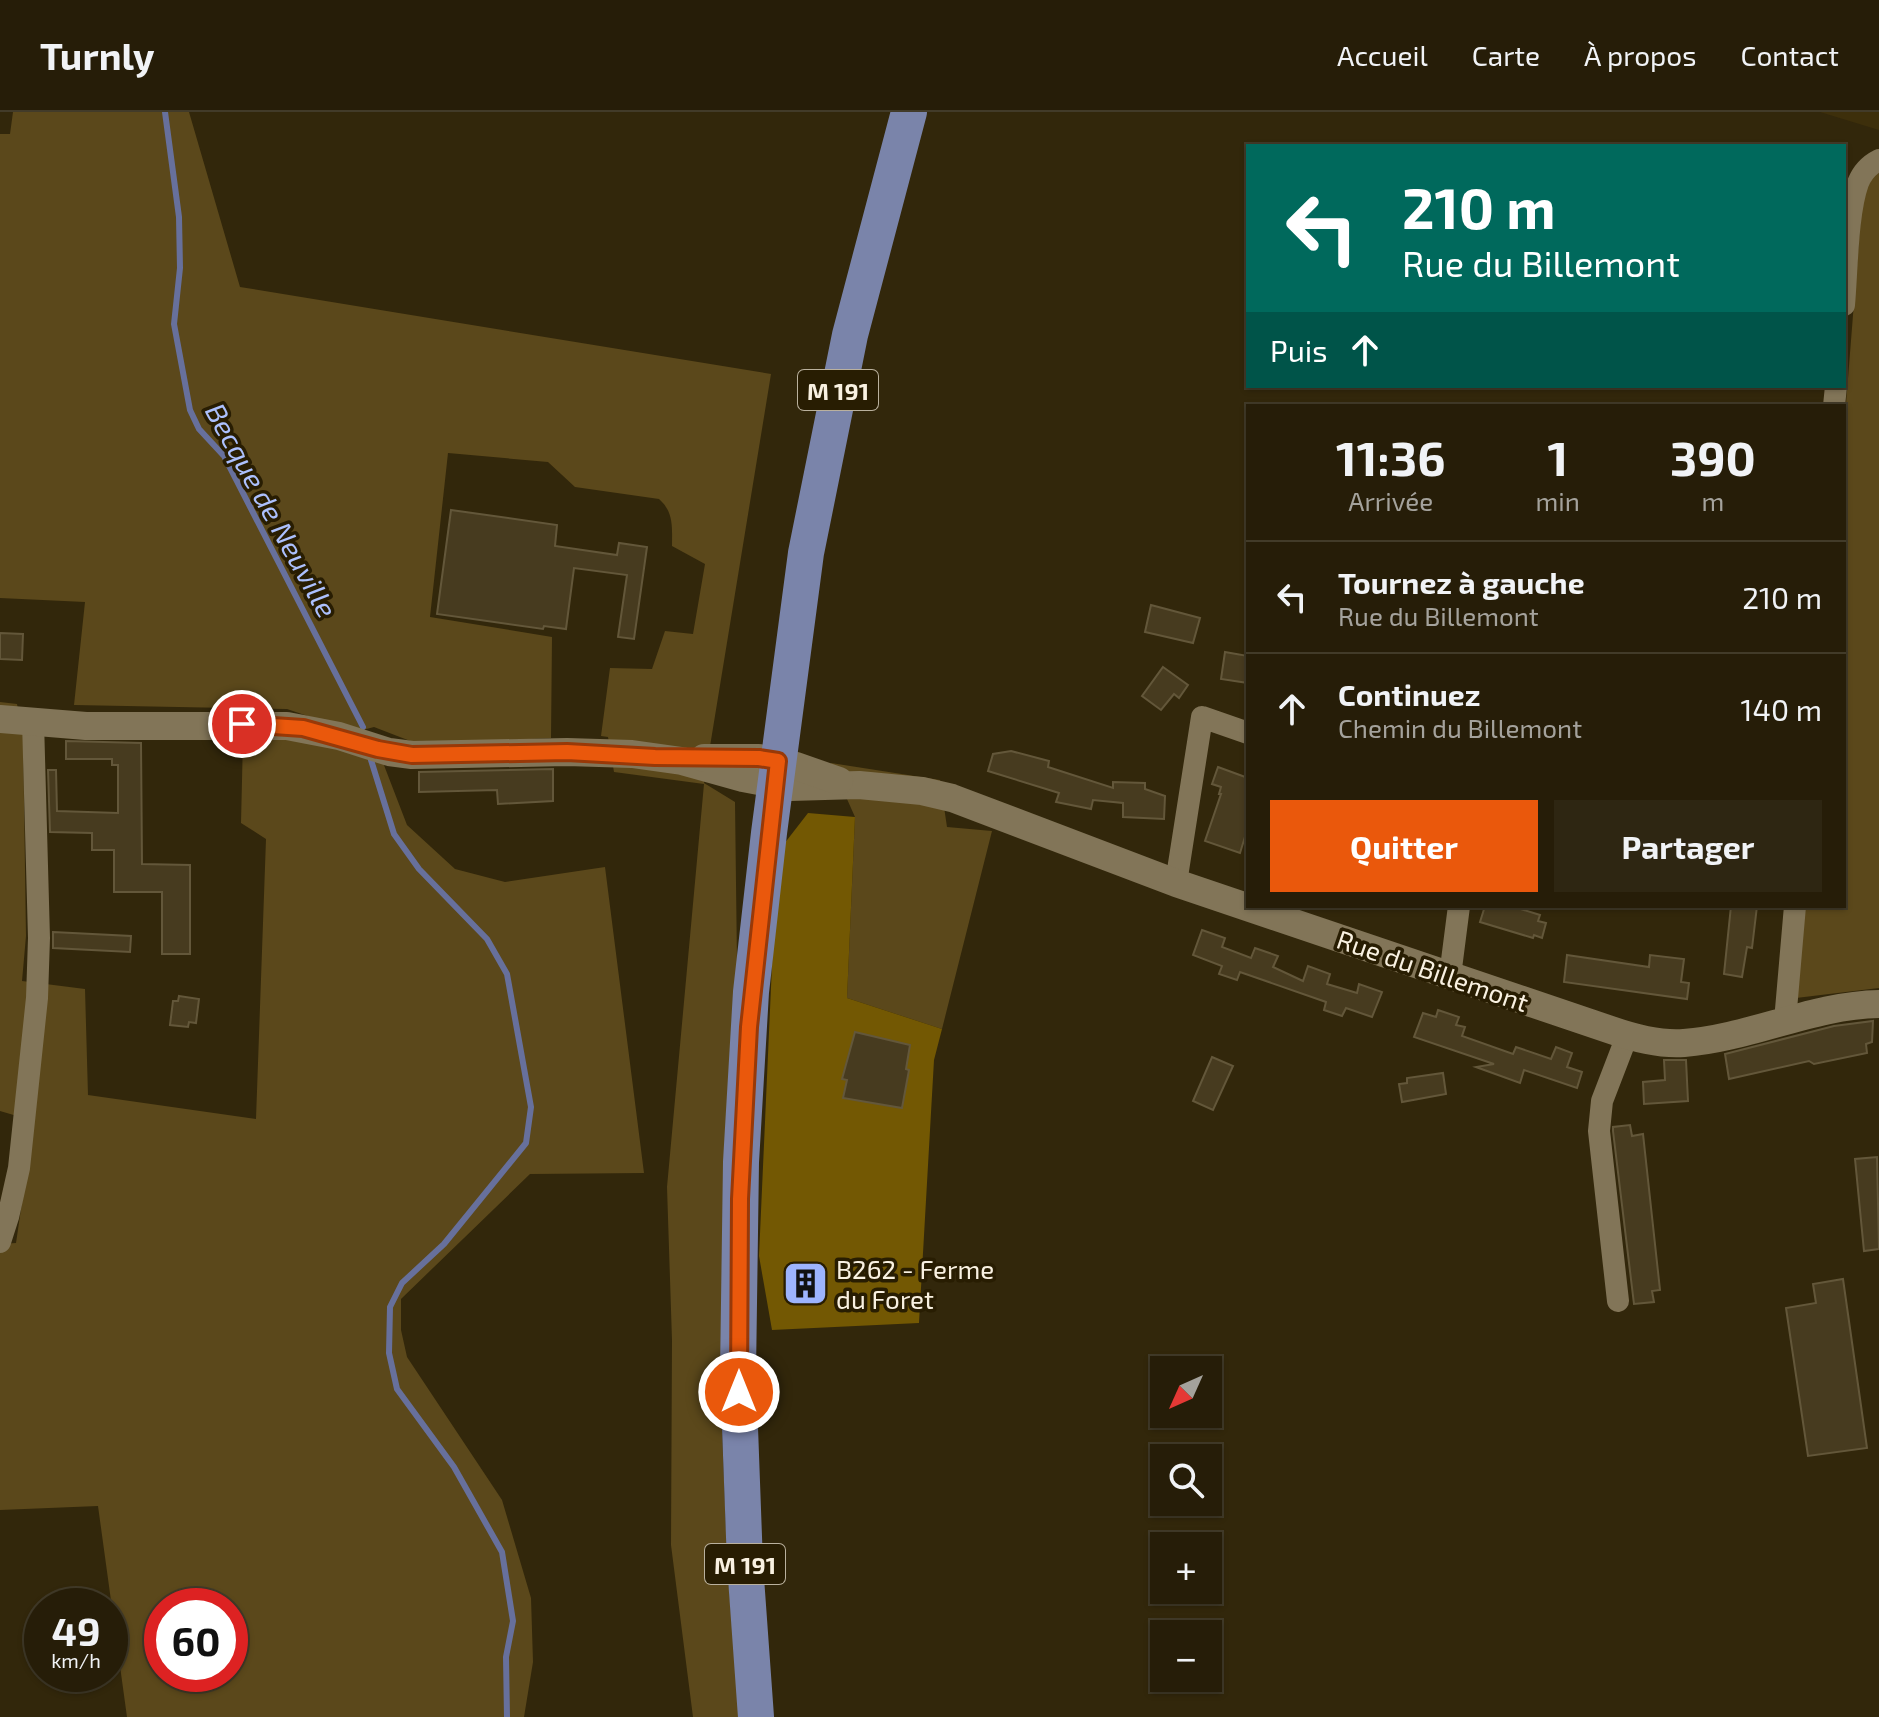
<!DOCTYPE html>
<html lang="fr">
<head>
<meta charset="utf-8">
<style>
  body { margin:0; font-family:"Exo 2",sans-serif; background:#2e2612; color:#f1f3f6; height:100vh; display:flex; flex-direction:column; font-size:30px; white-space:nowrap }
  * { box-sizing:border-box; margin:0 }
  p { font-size:26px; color:#a4a29c }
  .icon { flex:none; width:44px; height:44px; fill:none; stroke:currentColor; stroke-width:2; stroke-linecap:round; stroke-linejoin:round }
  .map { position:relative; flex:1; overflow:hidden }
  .drawer { position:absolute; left:1246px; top:292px; width:600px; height:504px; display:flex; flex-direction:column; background:#261d08; border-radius:0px; box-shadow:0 2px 6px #0004,0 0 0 2px #423b29 }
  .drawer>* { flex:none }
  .hud { position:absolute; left:1246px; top:32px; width:600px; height:244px; border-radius:0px; box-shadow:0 2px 6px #0004,0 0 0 2px #423b29; background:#00695c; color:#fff; overflow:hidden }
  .needle { width:52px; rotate:225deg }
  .tools { position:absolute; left:1150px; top:1244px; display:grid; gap:16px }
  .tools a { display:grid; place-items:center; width:72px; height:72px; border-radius:0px; background:#261d08; box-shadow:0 2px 6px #0004,0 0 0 2px #423b29; font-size:40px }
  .speed { position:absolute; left:24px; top:1476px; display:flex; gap:16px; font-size:40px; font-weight:700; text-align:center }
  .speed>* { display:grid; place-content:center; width:104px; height:104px; border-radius:50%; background:#261d08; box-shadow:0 2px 6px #0004,0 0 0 2px #423b29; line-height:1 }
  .speed small { font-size:20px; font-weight:400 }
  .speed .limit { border:12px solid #d22; background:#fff; color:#111 }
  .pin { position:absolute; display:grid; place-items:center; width:68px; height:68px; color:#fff; margin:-34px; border:4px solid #fff; border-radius:50%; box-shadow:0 2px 8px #0007 }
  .me { position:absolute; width:88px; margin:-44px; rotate:0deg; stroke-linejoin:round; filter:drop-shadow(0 0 6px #0008) }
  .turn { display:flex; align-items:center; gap:28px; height:168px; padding:0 24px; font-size:36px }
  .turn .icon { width:104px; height:104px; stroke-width:2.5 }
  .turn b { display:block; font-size:56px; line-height:68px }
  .then { display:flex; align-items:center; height:76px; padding:0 24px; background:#0003; gap:16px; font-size:30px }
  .eta { display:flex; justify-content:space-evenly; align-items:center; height:136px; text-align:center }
  .eta b { font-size:48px; font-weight:700; line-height:56px }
  .primary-button { display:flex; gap:16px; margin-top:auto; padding:16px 24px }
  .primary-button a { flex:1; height:92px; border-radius:0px; background:#ea580c; color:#fff; font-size:32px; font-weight:700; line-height:92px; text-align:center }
  .primary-button a+a { background:#2e2612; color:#f1f3f6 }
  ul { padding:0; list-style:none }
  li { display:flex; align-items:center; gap:24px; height:112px; padding:0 24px; border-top:2px solid #423b29 }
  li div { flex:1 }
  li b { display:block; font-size:30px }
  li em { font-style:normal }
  header { display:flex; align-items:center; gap:48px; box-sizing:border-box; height:112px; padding:0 40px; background:#261d08; border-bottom:2px solid #423b29 }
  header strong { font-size:38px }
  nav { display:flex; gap:44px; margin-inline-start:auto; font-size:28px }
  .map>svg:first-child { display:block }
  .built { fill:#3d2f0b }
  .green { fill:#5b481b; fill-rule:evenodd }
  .forest { fill:#735803 }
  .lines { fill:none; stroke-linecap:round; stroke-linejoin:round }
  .stream { stroke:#67709c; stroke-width:6 }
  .building { fill:#473b1f; stroke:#63573a; stroke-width:2 }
  .minor { stroke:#827558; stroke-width:22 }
  .tertiary { stroke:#827558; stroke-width:28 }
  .primary { stroke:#7a84aa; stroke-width:36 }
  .route-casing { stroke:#983908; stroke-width:20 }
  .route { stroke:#ea580c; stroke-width:14 }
  .labels { text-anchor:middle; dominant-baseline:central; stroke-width:7; stroke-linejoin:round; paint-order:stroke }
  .shield { fill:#281d02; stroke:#bab19e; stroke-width:2 }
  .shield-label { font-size:24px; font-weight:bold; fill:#f9f1e1 }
  .street-label { font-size:26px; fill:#f9f1e1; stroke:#281d02 }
  .poi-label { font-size:26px; fill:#f9f1e1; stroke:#281d02; text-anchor:start }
  .water-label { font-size:28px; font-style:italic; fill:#acc0fd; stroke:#281d02 }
</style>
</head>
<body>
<header>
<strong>Turnly</strong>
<nav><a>Accueil</a><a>Carte</a><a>À propos</a><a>Contact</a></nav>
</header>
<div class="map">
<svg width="1879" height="1605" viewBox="0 0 1879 1605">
  <rect width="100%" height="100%" fill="#32270b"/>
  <polygon class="built" points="1820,0 1879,0 1879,18"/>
  <g class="green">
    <path d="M 13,0 L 189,0 L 240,175 L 771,262 L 704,671 L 735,690 L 737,851 L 725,1027 L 721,1295 L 728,1466 L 740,1605 L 693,1605 L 671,1433 L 672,1228 L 667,1075 L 704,672 L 614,660 L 608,625 L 601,624 L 610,556 L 652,557 L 665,519 L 693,522 L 705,452 L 672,434 C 672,416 674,400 659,387 L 575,375 L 548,350 L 448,341 L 430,505 L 552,525 L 551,626 L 418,632 L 374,615 L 355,620 L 287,597 L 74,593 L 85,490 L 0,486 L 0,22 L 10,22 Z"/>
    <polygon points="1879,58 1879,876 1796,886 1804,794 1844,794 1844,317 1862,89 1873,61"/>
    <path d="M 0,590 L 17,592 L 23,622 L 26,824 L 22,869 L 85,877 L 88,983 L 256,1007 L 266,727 L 241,711 L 243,626 L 291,622 L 382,648 L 407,713 L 455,757 L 505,770 L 605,755 L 644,1061 L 530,1062 L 401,1187 L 401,1218 L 407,1245 L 502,1388 L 531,1486 L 533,1550 L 524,1605 L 127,1605 L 98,1394 L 0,1398 L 0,1132 L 16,1131 L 34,1009 L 0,999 ZM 162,1494 L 230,1494 L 230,1562 L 162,1562 Z"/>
    <polygon points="831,651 940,668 947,715 992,719 942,917 847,886 855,705"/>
  </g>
  <polygon class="forest" points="808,701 855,705 847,886 942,917 934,948 919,1211 772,1218 759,1144 777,741"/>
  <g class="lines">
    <g class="stream">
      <polyline points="165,0 179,105 180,156 174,212 190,298 199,317 224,344 363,615"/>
      <polyline points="371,648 394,722 419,757 487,827 507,862 531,995 526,1031 444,1132 402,1171 390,1195 389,1241 397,1277 454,1355 502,1440 513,1509 506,1545 507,1605"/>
    </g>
  </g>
  <g class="building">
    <polygon points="451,398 557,413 555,434 617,443 619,431 647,435 634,527 618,525 627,463 574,456 566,517 544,514 543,517 437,502"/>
    <polygon points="1151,493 1200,506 1193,531 1145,520"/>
    <polygon points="0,521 23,522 22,548 0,547"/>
    <polygon points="1225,540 1248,544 1248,571 1221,567"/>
    <polygon points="1163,555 1188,573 1179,586 1174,582 1161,598 1142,584"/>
    <polygon points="66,629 141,631 142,752 190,753 190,842 162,842 162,780 114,780 114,738 92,738 92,721 50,720 48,658 56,658 57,699 118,701 118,653 112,653 112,647 66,647"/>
    <polygon points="1011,639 1049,649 1048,655 1113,676 1113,670 1145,671 1145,677 1165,684 1164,707 1123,705 1123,691 1093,688 1091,697 1056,690 1059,681 988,659 993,642"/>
    <polygon points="1218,655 1248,666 1248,715 1240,741 1205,729 1221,682 1219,682 1221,675 1212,672"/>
    <polygon points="553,657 553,689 498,692 497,678 419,680 419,660"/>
    <polygon points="1485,794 1511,794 1540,803 1538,809 1546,811 1542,826 1534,823 1533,826 1480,810"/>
    <polygon points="1731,794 1757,794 1752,836 1747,835 1742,865 1724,862"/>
    <polygon points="1202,818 1225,826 1222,835 1251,846 1255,836 1278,844 1273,855 1303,869 1308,854 1330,862 1327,872 1357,881 1359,872 1382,880 1372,905 1346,896 1342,904 1324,898 1326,890 1240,860 1237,868 1219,862 1222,854 1193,843"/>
    <polygon points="53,820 131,824 130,840 53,836"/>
    <polygon points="1567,843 1649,855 1650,843 1684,847 1681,870 1689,871 1687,887 1564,870"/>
    <polygon points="179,884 199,887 196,911 189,910 188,915 170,913 173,889 178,889"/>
    <polygon points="1438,898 1459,905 1456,913 1465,915 1462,924 1513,942 1516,935 1551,947 1556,935 1572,941 1567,955 1582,960 1577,976 1524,958 1520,971 1476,955 1494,952 1414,925 1423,901 1436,905"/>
    <polygon points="1873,909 1872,930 1866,932 1867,941 1814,952 1809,949 1729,967 1725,942 1834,914"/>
    <polygon points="855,920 910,933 906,957 909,958 902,996 843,986 847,968 842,967"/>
    <polygon points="1212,945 1233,954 1213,998 1193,989"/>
    <polygon points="1664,948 1686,948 1688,989 1644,992 1643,970 1665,968"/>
    <polygon points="1443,961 1446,982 1402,990 1399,972 1407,971 1407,966"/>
    <polygon points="1630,1013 1632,1024 1643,1022 1660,1178 1652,1179 1654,1190 1634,1192 1613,1019 1613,1015"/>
    <polygon points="1877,1045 1879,1137 1864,1139 1855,1047"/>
    <polygon points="1843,1167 1867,1336 1808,1344 1786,1196 1816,1191 1813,1172"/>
  </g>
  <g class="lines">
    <g class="minor">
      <path d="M 1844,193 C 1847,160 1847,101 1858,71 C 1862,61 1869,53 1879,48"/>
      <polyline points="1834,294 1836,274"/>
      <polyline points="1176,771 1202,605 1248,621"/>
      <polyline points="1450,864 1459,794"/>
      <polyline points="1785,909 1795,794"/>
      <polyline points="0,1130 8,1105 19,1056 37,886 39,826 33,609"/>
      <polyline points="1618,1189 1599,1019 1602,989 1627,924"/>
    </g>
    <g class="tertiary">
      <path d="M 0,607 L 86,614 L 287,614 L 339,624 L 389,640 L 412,643 L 567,640 L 632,642 L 682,649 L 743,666 L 790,675 L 859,673 L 922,679 L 952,686 L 1176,771 L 1611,918 C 1634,926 1659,933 1684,931 C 1750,926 1813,893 1879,892"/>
      <polyline points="704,646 759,646 796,654 839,669"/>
    </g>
    <polyline class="primary" points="756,1605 745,1452 738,1261 741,1050 751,880 769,721 806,441 850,223 909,0"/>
  </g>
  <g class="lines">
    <defs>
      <polyline id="route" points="242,612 303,616 378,637 412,643 567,640 655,645 759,646 778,649 749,915 740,1087 739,1280"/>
    </defs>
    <use href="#route" class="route-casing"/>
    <use href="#route" class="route"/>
  </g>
  <defs>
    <symbol id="building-square" viewBox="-11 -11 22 22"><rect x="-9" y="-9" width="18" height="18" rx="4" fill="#9db4fd" stroke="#281d02"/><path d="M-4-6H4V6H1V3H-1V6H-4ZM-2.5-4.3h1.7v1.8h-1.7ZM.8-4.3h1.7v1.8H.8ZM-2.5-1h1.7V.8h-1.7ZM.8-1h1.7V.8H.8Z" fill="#111"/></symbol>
  </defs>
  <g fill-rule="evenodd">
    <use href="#building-square" x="780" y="1146" width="51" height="51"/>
  </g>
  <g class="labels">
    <g class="shield">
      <rect x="798" y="258" width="80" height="40" rx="6"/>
      <rect x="705" y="1432" width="80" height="40" rx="6"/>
    </g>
    <g class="shield-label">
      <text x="838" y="278">M 191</text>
      <text x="745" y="1452">M 191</text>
    </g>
    <g class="street-label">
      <text transform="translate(1433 858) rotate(19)">Rue du Billemont</text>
    </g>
    <g class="poi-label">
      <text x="836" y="1156">B262 - Ferme<tspan x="836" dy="30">du Foret</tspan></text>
    </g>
    <g class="water-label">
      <text transform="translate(272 398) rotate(61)">Becque de Neuville</text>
    </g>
  </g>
</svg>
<div class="tools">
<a><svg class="needle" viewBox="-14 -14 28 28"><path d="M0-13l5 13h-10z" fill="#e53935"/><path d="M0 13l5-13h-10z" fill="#a4a29c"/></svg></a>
<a><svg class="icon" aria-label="search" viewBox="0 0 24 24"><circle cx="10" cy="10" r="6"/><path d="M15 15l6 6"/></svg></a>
<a>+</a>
<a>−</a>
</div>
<div class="speed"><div>49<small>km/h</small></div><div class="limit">60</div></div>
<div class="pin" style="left:242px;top:612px;background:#d93025"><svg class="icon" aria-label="arrive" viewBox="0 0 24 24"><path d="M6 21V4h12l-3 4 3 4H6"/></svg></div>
<svg class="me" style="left:739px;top:1280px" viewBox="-20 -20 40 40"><circle r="17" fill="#ea580c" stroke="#fff" stroke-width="3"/><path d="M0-11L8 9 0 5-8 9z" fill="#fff"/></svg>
<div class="hud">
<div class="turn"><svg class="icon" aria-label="left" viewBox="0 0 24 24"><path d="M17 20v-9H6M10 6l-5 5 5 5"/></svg><div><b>210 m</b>Rue du Billemont</div></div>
<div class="then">Puis<svg class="icon" aria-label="ahead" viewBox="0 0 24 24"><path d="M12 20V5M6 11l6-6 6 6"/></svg></div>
</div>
<section class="drawer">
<div class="eta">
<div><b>11:36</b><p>Arrivée</p></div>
<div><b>1</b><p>min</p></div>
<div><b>390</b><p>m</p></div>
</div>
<ul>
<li><svg class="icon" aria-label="left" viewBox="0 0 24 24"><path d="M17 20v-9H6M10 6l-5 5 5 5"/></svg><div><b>Tournez à gauche</b><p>Rue du Billemont</p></div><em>210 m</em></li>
<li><svg class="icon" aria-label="ahead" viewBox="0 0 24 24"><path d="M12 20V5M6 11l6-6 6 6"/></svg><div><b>Continuez</b><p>Chemin du Billemont</p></div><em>140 m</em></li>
</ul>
<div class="primary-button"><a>Quitter</a><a>Partager</a></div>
</section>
</div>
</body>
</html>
